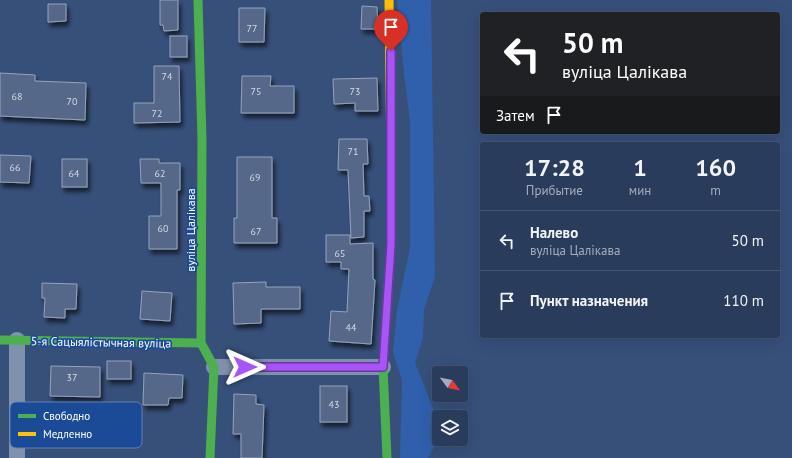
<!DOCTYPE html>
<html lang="ru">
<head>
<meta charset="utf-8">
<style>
  body { margin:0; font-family:"PT Sans",sans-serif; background:#314362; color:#f1f3f6; height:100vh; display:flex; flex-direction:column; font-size:15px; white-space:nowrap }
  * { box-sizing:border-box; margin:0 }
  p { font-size:13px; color:#a5adbb }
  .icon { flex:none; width:22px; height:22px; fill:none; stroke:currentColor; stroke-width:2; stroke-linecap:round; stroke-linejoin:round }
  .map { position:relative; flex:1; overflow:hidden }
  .panel { position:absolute; left:480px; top:142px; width:300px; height:196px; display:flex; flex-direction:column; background:#293c5c; border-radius:4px; box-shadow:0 4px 16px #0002,0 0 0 1px #455672 }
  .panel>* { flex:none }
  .guide { position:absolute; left:480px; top:12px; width:300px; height:122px; border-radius:4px; box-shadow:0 4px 16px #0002,0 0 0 1px #455672; background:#202124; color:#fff; overflow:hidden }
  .needle { width:26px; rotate:122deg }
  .controls { position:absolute; left:432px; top:366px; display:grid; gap:8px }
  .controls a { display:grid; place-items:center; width:36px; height:36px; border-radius:4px; background:#293c5c; box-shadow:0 4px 16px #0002,0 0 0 1px #455672; font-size:20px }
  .pin { position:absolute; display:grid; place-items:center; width:34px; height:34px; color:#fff; margin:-41px -17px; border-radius:50% 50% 50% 0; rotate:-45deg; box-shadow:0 0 4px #0007 }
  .pin .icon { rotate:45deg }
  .me { position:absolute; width:44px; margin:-22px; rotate:90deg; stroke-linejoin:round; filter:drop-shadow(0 0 3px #0008) }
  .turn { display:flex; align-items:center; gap:14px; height:84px; padding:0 16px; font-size:18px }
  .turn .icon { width:52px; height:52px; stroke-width:2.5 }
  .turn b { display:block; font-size:28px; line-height:34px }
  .then { display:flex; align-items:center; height:38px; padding:0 16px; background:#0003; gap:8px; font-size:15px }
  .eta { display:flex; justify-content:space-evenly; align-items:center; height:68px; text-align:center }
  .eta b { font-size:24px; font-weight:800; line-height:28px }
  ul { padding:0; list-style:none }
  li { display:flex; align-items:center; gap:12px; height:60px; padding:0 16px; border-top:1px solid #455672 }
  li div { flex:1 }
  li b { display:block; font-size:15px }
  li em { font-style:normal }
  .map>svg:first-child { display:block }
  .green { fill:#3060ac }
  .building { fill:#546889; stroke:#94a3ba; filter:url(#shadow) }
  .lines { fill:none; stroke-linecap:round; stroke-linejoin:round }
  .street { stroke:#8091ad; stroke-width:16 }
  .fast { stroke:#4caf50; stroke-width:9 }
  .slow { stroke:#ffc107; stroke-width:9 }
  .route-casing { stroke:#6d37a1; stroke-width:10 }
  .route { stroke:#a855f7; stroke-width:7 }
  .labels { text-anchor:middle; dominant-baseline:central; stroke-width:3.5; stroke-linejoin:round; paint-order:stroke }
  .number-label { font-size:10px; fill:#d4d9e2 }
  .street-label { font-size:12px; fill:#fff; stroke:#1b4a96 }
  .key { fill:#1b4a96; stroke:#5f80b6; stroke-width:1 }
  .key-label { font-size:11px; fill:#fff }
</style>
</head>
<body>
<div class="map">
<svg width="792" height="458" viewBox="0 0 792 458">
  <defs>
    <filter id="shadow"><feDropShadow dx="2.5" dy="4.5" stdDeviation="2" flood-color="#0009"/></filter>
  </defs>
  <rect width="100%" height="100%" fill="#37507a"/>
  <polygon class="green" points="397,0 431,0 435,277 424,309 423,337 415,363 433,408 436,443 428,458 400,458 402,380 393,352 397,310 410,248 410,120 404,73"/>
  <g class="building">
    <polygon points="160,0 178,0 178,30 164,31 163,25 160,25"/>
    <polygon points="48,4 66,4 66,21 48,22"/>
    <polygon points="362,6 377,7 378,29 361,29"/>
    <polygon points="239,8 265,8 264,42 239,42"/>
    <rect x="170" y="36" width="17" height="21"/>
    <polygon points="154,66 179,66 180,122 134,123 134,103 154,103"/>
    <polygon points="0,73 35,75 35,81 86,83 85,120 0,116"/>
    <polygon points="242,76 271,76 270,86 294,86 294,113 241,113"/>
    <polygon points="377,78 378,111 355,111 355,103 334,104 333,79"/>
    <polygon points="339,139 367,139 368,164 363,164 364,196 369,196 370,211 364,211 364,237 351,238 348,170 338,170"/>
    <polygon points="0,155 31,156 29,183 0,182"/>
    <polygon points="237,157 272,157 272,218 277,218 277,243 234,243 234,218 237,218"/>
    <rect x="62" y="159" width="25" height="28"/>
    <polygon points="140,159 159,159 159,163 180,163 180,190 177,190 177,249 149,249 149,216 161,216 161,183 141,183"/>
    <polygon points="326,235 350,235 350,244 373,243 373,279 375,280 371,344 329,341 331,311 347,312 349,269 341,269 341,262 326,262"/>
    <polygon points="266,282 266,287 300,287 300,309 261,309 261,323 234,324 233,283"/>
    <polygon points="42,283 77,284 76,309 65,309 65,318 44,317 45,298 42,298"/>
    <polygon points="142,291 172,293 170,321 140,319"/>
    <rect x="107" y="361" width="24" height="18"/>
    <polygon points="51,366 100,367 100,397 50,396"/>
    <polygon points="144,373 183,375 182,398 169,398 168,405 143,405"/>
    <rect x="320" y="386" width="27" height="36"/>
    <polygon points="234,394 256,395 256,404 264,405 262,458 241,458 241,434 233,434"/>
  </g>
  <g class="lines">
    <g class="street">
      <polyline points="214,367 383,367"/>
      <polyline points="17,458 17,340"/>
    </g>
    <g class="fast">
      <polyline points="198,0 202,139 201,343 214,367 210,458"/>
      <polyline points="0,340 201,343"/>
      <polyline points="387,458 383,367 391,244 391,159"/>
    </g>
    <polyline class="slow" points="389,0 391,159"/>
  </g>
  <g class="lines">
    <defs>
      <polyline id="route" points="245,367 383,367 391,244 391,51"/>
    </defs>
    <use href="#route" class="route-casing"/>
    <use href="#route" class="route"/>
  </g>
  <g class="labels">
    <g class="number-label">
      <text x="252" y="28">77</text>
      <text x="167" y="76">74</text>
      <text x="256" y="91">75</text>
      <text x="355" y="91">73</text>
      <text x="17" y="96">68</text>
      <text x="72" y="101">70</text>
      <text x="157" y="113">72</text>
      <text x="353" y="151">71</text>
      <text x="15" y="167">66</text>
      <text x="74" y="173">64</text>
      <text x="160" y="173">62</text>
      <text x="255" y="177">69</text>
      <text x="163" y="228">60</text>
      <text x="256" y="231">67</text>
      <text x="340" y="253">65</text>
      <text x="351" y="327">44</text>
      <text x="72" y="377">37</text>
      <text x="334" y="404">43</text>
    </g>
    <g class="street-label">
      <text transform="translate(190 230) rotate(-90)">вуліца Цалікава</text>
      <text transform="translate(101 342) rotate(1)">5-я Сацыялістычная вуліца</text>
    </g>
  </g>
  <rect x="10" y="402" width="132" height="46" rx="6" class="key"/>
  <rect x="18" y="414" width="18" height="4" fill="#4caf50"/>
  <rect x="18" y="432" width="18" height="4" fill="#ffc107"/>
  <g class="key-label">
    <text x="43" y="420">Свободно</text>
    <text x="43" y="438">Медленно</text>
  </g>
</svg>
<div class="controls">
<a><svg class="needle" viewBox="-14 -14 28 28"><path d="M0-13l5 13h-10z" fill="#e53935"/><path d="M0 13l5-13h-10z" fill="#a5adbb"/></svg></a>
<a><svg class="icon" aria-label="layers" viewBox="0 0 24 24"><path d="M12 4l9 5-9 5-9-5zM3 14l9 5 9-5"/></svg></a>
</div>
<div class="pin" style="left:391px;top:51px;background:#d93025"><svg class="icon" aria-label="arrive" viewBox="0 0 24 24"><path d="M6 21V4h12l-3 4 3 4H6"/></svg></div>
<svg class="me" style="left:245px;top:367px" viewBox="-20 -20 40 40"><path d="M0-17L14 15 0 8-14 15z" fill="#a855f7" stroke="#fff" stroke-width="4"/></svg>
<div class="guide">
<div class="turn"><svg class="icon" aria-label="left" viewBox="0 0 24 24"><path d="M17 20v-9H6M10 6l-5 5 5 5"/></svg><div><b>50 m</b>вуліца Цалікава</div></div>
<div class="then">Затем<svg class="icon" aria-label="arrive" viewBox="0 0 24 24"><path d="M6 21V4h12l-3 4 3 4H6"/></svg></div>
</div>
<section class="panel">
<div class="eta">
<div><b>17:28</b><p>Прибытие</p></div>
<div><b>1</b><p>мин</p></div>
<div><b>160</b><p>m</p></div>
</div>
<ul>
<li><svg class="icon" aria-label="left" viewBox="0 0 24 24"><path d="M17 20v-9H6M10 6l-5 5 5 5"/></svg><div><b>Налево</b><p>вуліца Цалікава</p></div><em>50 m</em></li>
<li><svg class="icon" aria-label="arrive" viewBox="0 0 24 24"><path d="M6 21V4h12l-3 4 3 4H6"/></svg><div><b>Пункт назначения</b></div><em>110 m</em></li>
</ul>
</section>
</div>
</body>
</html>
